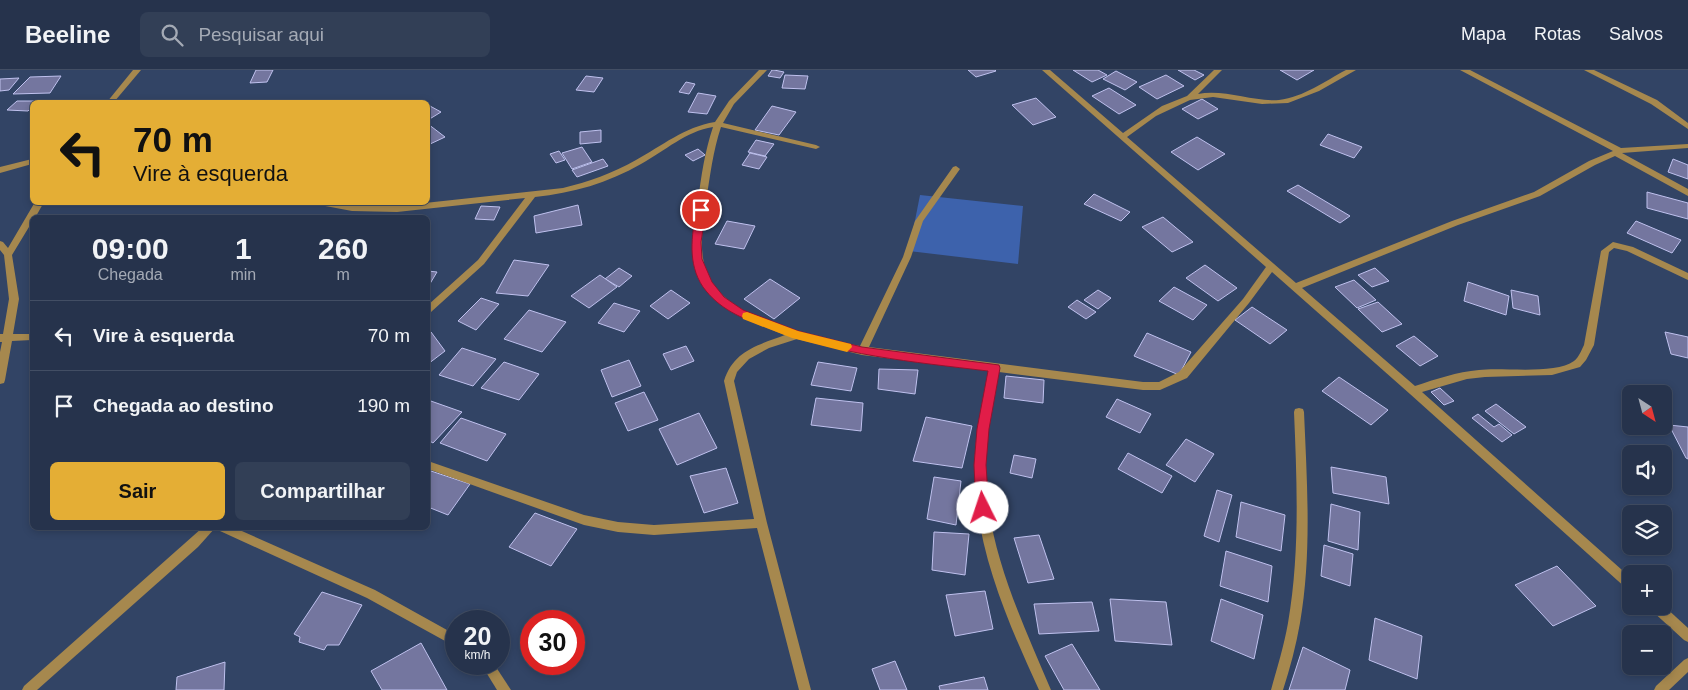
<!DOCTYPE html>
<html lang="pt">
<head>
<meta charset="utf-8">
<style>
  body { margin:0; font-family:Helvetica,sans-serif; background:#323f56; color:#f1f3f6; height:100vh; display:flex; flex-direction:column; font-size:19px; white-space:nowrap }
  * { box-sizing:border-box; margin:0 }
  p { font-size:16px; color:#a4aab5 }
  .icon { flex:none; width:28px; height:28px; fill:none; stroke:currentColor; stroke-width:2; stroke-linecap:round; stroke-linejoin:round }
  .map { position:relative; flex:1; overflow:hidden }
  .panel { position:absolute; left:30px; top:145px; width:400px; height:315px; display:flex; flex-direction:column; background:#26334c; border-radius:8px; box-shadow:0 2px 8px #0003,0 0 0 1px #424e64 }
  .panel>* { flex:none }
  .hud { position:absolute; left:30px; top:30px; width:400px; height:105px; border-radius:8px; box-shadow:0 2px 8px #0003,0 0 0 1px #424e64; background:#e4ae35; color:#111; overflow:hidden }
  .needle { width:32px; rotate:144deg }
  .tools { position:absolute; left:1622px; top:315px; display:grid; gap:10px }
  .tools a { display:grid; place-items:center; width:50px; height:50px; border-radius:8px; background:#26334c; box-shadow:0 2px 8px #0003,0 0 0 1px #424e64; font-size:25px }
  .speed { position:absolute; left:445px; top:540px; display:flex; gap:10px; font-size:25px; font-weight:700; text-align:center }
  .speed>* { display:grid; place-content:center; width:65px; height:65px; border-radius:50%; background:#26334c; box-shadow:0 2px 8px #0003,0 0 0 1px #424e64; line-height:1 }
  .speed small { font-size:12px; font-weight:400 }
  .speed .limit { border:8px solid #d22; background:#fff; color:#111 }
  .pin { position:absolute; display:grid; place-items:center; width:42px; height:42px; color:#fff; margin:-21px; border:2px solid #fff; border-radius:50%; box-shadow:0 1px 5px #0007 }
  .me { position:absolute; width:55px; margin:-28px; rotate:356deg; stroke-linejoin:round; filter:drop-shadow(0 0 4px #0008) }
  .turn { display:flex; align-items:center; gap:18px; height:105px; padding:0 20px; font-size:22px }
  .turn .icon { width:65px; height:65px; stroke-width:2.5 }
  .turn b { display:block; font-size:35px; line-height:42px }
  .eta { display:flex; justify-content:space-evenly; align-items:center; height:85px; text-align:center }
  .eta b { font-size:30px; font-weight:600; line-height:35px }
  .primary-button { display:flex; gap:10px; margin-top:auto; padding:10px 20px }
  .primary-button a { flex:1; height:58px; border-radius:8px; background:#e4ae35; color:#111; font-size:20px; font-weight:600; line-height:58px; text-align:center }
  .primary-button a+a { background:#323f56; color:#f1f3f6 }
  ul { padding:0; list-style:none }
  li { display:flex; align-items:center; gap:15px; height:70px; padding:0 20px; border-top:1px solid #424e64 }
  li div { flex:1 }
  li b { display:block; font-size:19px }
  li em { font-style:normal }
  header { display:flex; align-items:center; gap:30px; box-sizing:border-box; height:70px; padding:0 25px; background:#26334c; border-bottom:1px solid #424e64 }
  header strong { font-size:24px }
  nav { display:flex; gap:28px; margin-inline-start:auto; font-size:18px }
  .search { width:350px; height:45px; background:#323f56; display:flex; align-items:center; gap:12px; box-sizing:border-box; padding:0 18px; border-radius:8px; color:#a4aab5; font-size:19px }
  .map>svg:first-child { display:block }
  .green { fill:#3d62ac }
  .building { fill:#74769f; stroke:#bfc1ee }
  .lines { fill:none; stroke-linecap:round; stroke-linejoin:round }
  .street { fill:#a6884e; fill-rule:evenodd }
  .route { fill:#e11d48; stroke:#92132f }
  .slow { fill:#f59e0b }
</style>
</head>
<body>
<header>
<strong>Beeline</strong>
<div class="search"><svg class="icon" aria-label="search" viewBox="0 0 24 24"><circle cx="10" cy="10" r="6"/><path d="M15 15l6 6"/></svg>Pesquisar aqui</div>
<nav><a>Mapa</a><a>Rotas</a><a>Salvos</a></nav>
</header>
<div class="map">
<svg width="1688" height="620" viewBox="0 0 1688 620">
  <rect width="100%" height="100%" fill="#324465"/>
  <polygon class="green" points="920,125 1023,136 1018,194 909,181"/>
  <g class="building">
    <polygon points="256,0 273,0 267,12 250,13"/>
    <polygon points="772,0 774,0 784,2 780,8 768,6"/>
    <polygon points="968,0 995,0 996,1 976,7"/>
    <polygon points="1073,0 1098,0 1107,5 1092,12"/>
    <polygon points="1178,0 1194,0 1204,5 1195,10"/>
    <polygon points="1280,0 1314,0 1297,10"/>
    <polygon points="1116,1 1137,12 1125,20 1103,9"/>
    <polygon points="785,5 808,6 805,19 782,18"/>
    <polygon points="1166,5 1184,16 1157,29 1139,17"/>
    <polygon points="61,6 50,23 13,24 30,7"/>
    <polygon points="586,6 603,8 594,22 576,20"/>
    <polygon points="19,8 9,20 0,21 0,9"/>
    <polygon points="686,12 695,14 689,24 679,22"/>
    <polygon points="1109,18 1136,35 1119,44 1092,26"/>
    <polygon points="698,23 716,26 707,44 688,42"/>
    <polygon points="1036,28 1056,47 1033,55 1012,35"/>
    <polygon points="1202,29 1218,39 1198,49 1182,39"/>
    <polygon points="17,31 39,31 32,32 32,37 28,41 7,40"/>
    <polygon points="430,36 441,42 428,50 428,38"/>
    <polygon points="772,36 796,42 779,65 755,60"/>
    <polygon points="428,54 445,67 428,75"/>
    <polygon points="601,60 601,72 580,74 580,62"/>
    <polygon points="1328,64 1362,77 1354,88 1320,75"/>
    <polygon points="1197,67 1225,84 1198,100 1171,82"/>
    <polygon points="756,70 774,74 765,86 748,82"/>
    <polygon points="582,77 592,92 572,99 562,83"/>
    <polygon points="698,79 705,85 693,91 685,85"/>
    <polygon points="559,81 565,90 556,93 550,84"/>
    <polygon points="750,83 767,87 759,99 742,95"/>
    <polygon points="603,89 608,96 577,107 572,100"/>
    <polygon points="1673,89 1688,95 1688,109 1668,102"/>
    <polygon points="1298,115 1350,146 1340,153 1287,121"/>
    <polygon points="1647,122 1688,133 1688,149 1647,138"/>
    <polygon points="1094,124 1130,142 1121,151 1084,134"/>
    <polygon points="578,135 582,155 536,163 534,146"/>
    <polygon points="481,136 500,137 494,150 475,149"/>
    <polygon points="1163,147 1193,172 1172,182 1142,157"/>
    <polygon points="727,151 755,156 744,179 715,174"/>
    <polygon points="1636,151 1681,170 1672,183 1627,163"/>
    <polygon points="514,190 549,195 528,226 496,223"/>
    <polygon points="1205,195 1237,218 1218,231 1186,208"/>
    <polygon points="619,198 632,206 619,217 605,209"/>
    <polygon points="1375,198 1389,211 1372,217 1358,205"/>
    <polygon points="428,201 437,202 428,217"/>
    <polygon points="600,205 617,217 589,238 571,226"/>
    <polygon points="770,209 800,228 774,249 744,229"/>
    <polygon points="1354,210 1376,230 1357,238 1335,217"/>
    <polygon points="1468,212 1509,226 1506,245 1464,231"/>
    <polygon points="1174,217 1207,235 1193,250 1159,231"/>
    <polygon points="671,220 690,233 668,249 650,236"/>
    <polygon points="1098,220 1111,228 1098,239 1084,230"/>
    <polygon points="1511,220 1538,226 1540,245 1513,238"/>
    <polygon points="481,228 499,234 476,260 458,251"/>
    <polygon points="1077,230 1096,242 1086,249 1068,237"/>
    <polygon points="1378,232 1402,254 1382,262 1358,239"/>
    <polygon points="614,233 640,241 624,262 598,253"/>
    <polygon points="1252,237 1287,260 1270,274 1235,250"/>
    <polygon points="529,240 566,252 542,282 504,269"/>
    <polygon points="431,262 445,281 428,294 428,265"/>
    <polygon points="1665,262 1688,267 1688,288 1671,284"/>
    <polygon points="1147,263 1191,282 1179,305 1134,286"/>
    <polygon points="1414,266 1438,286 1420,296 1396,276"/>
    <polygon points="686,276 694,291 671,300 663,284"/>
    <polygon points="462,278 496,289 473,316 439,305"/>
    <polygon points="629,290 641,316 612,327 601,300"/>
    <polygon points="504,292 539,304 519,330 481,318"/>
    <polygon points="818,292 857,298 851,321 811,315"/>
    <polygon points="879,299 918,300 915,324 878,319"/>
    <polygon points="1006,306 1044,310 1043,333 1004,328"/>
    <polygon points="1339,307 1388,340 1371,355 1322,321"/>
    <polygon points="1440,318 1454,331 1444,335 1431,322"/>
    <polygon points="644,322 658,350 628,361 615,333"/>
    <polygon points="816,328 863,333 861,361 811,355"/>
    <polygon points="1117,329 1151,344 1140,363 1106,347"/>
    <polygon points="428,330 462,342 433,373 428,370"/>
    <polygon points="1496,334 1526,357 1514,364 1485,341"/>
    <polygon points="699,343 717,378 677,395 659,359"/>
    <polygon points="1478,344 1494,357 1499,354 1512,365 1502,372 1472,348"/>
    <polygon points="926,347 972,356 962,398 913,391"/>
    <polygon points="461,348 506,364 487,391 440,373"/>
    <polygon points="1669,355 1688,357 1688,389 1686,388"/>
    <polygon points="1186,369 1214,384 1195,412 1166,395"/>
    <polygon points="1128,383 1172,406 1162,423 1118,399"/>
    <polygon points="1014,385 1036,389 1032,408 1010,403"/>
    <polygon points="1331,397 1386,407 1389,434 1333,423"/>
    <polygon points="726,398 738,433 704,443 690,406"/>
    <polygon points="428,400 470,414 448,445 428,437"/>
    <polygon points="934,407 961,411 956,455 927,449"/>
    <polygon points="1217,420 1232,425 1219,472 1204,466"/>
    <polygon points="1241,432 1285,445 1281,481 1236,467"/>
    <polygon points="1331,434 1360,442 1358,480 1328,471"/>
    <polygon points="535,443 577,459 551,496 509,477"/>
    <polygon points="934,462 969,464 965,505 932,500"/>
    <polygon points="1039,465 1054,509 1028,513 1014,468"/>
    <polygon points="1324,475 1353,484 1350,516 1321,506"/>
    <polygon points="1226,481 1272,496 1268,532 1220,516"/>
    <polygon points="1557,496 1596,536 1553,556 1515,515"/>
    <polygon points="985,521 993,559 955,566 946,525"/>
    <polygon points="322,522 362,535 339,575 327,575 324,580 299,572 300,567 294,564"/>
    <polygon points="1110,529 1166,532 1172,575 1115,571"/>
    <polygon points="1221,529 1263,545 1254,589 1211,571"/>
    <polygon points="1092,532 1099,561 1039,564 1034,534"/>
    <polygon points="1375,548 1422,566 1417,609 1369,590"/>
    <polygon points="421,573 447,620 382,620 371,601"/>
    <polygon points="1072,574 1100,620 1064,620 1045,586"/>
    <polygon points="1303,577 1350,600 1345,620 1289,620"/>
    <polygon points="895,591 907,620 880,620 872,599"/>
    <polygon points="225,592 224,620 176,620 177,607"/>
    <polygon points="984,607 988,620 940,620 939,616"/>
  </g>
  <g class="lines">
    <g class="street">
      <polygon points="133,0 141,0 114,32 107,32"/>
      <path d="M 759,0 L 767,0 L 734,34 L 723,53 L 816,75 L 820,77 L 816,79 L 721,57 C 713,81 710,106 706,132 C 703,155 698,180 707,203 C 725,250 815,267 860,276 L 903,187 L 915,151 L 953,97 L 956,96 L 960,99 L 923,151 L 911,187 L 869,277 L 1143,312 L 1159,312 L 1179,302 L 1243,229 L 1266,197 L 1042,0 L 1050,0 L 1123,63 L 1162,36 L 1187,26 L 1214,0 L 1222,0 L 1198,24 C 1225,19 1252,32 1279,30 C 1304,27 1325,11 1346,0 L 1356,0 L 1319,21 L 1288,33 L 1262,34 L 1213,27 L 1190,30 L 1156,46 L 1127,67 L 1296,213 L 1452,151 L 1534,122 L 1589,91 L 1613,81 L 1460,0 L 1470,0 L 1621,78 L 1688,74 L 1688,78 L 1622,83 L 1688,119 L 1688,126 L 1615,86 L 1595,95 L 1540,126 L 1458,155 L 1302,218 L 1415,316 C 1436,309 1457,302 1479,300 C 1502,297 1555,305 1574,291 C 1579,287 1581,281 1584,275 L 1601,181 L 1613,172 L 1633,177 L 1688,203 L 1688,210 L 1627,181 L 1614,178 L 1609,182 L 1594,275 L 1586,290 L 1580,297 L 1552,305 L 1485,307 L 1467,309 L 1422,322 L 1631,508 L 1631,520 L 1627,519 L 1410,324 L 1272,202 L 1249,233 L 1187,308 L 1160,320 L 1143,320 L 999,302 C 994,330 987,357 986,385 C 982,469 1019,544 1051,620 L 1039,620 C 1005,546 970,466 975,383 C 977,356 984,328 989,301 L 862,285 L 797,269 L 769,278 L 749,289 L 737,302 L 734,311 L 767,453 L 811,620 L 799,620 L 757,458 L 654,465 L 618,462 L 584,455 L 428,399 L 428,391 L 584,445 L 618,452 L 654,455 L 754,449 L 724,311 C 733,281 758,275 785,265 C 745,250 699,233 694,185 C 692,167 695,149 698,132 C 701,106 705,81 713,57 C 686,61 665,81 641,94 C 608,113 573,123 535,127 L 484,194 L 431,242 L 428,243 L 428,235 L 478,190 L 525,128 L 397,142 L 352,141 L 320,135 L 316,132 L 397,136 L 563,118 C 588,112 613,103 636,90 C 662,76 684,57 715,52 L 729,31 Z"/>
      <polygon points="1584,0 1594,0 1657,30 1688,53 1688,59 1651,34"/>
      <polygon points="32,89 32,94 0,103 0,97"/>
      <polygon points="35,132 44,132 35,148 32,148 32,152 12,185 19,229 13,264 32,264 32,270 12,271 5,310 4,313 0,314 0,282 2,272 0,272 0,264 3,264 9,229 4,185 0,180 0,171 3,172 8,178"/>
      <path d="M 1299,338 L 1303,339 L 1304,342 C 1307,412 1312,484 1300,553 C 1296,576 1290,598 1283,620 L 1271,620 C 1277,598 1284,576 1288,553 C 1300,484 1297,412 1294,342 L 1295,339 Z"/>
      <polygon points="202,458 215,458 198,477 37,620 22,620 24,616"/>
      <polygon points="218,458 235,458 375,520 456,565 456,577 367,528 220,461"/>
      <polygon points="1649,536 1664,536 1688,558 1688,572 1684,570 1651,540"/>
      <polygon points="1688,588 1688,602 1669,620 1654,620 1656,616 1684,590"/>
      <polygon points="481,594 494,594 511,620 497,620"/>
    </g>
  </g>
  <path class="route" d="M 701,136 L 706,140 L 701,172 L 702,189 L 712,212 L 724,227 L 743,240 L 798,261 L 862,277 L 999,295 L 1000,298 L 989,359 L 986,395 L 989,438 L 987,441 L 983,443 L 978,441 L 976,438 L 974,395 L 977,359 L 988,301 C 913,292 837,285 766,257 C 741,248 719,239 703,217 C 687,193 692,166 696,140 Z"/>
  <polygon class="slow" points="747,242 798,261 851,274 852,277 847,282 792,268 743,249 742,246 743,243"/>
</svg>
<div class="tools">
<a><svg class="needle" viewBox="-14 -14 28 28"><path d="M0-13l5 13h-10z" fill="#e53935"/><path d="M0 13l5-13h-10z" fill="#a4aab5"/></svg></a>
<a><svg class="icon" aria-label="sound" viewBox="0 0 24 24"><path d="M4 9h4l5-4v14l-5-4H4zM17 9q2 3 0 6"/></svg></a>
<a><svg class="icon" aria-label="layers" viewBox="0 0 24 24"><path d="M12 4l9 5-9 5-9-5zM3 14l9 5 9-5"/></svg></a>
<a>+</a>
<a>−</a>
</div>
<div class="speed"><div>20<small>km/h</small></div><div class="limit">30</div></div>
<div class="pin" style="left:701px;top:140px;background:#d93025"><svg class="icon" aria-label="arrive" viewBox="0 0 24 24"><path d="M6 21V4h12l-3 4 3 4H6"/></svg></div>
<svg class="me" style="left:983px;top:438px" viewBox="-20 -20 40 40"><circle r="19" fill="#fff"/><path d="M0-13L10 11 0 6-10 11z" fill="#e11d48"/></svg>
<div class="hud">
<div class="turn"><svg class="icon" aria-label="left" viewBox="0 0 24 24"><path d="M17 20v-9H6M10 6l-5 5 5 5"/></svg><div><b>70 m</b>Vire à esquerda</div></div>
</div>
<section class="panel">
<div class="eta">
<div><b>09:00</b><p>Chegada</p></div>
<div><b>1</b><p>min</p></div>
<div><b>260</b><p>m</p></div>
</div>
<ul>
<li><svg class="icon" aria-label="left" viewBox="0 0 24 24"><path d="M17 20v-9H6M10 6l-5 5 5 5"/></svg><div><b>Vire à esquerda</b></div><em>70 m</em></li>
<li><svg class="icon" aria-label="arrive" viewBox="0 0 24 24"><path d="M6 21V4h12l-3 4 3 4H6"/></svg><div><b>Chegada ao destino</b></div><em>190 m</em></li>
</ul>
<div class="primary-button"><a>Sair</a><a>Compartilhar</a></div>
</section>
</div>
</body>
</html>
